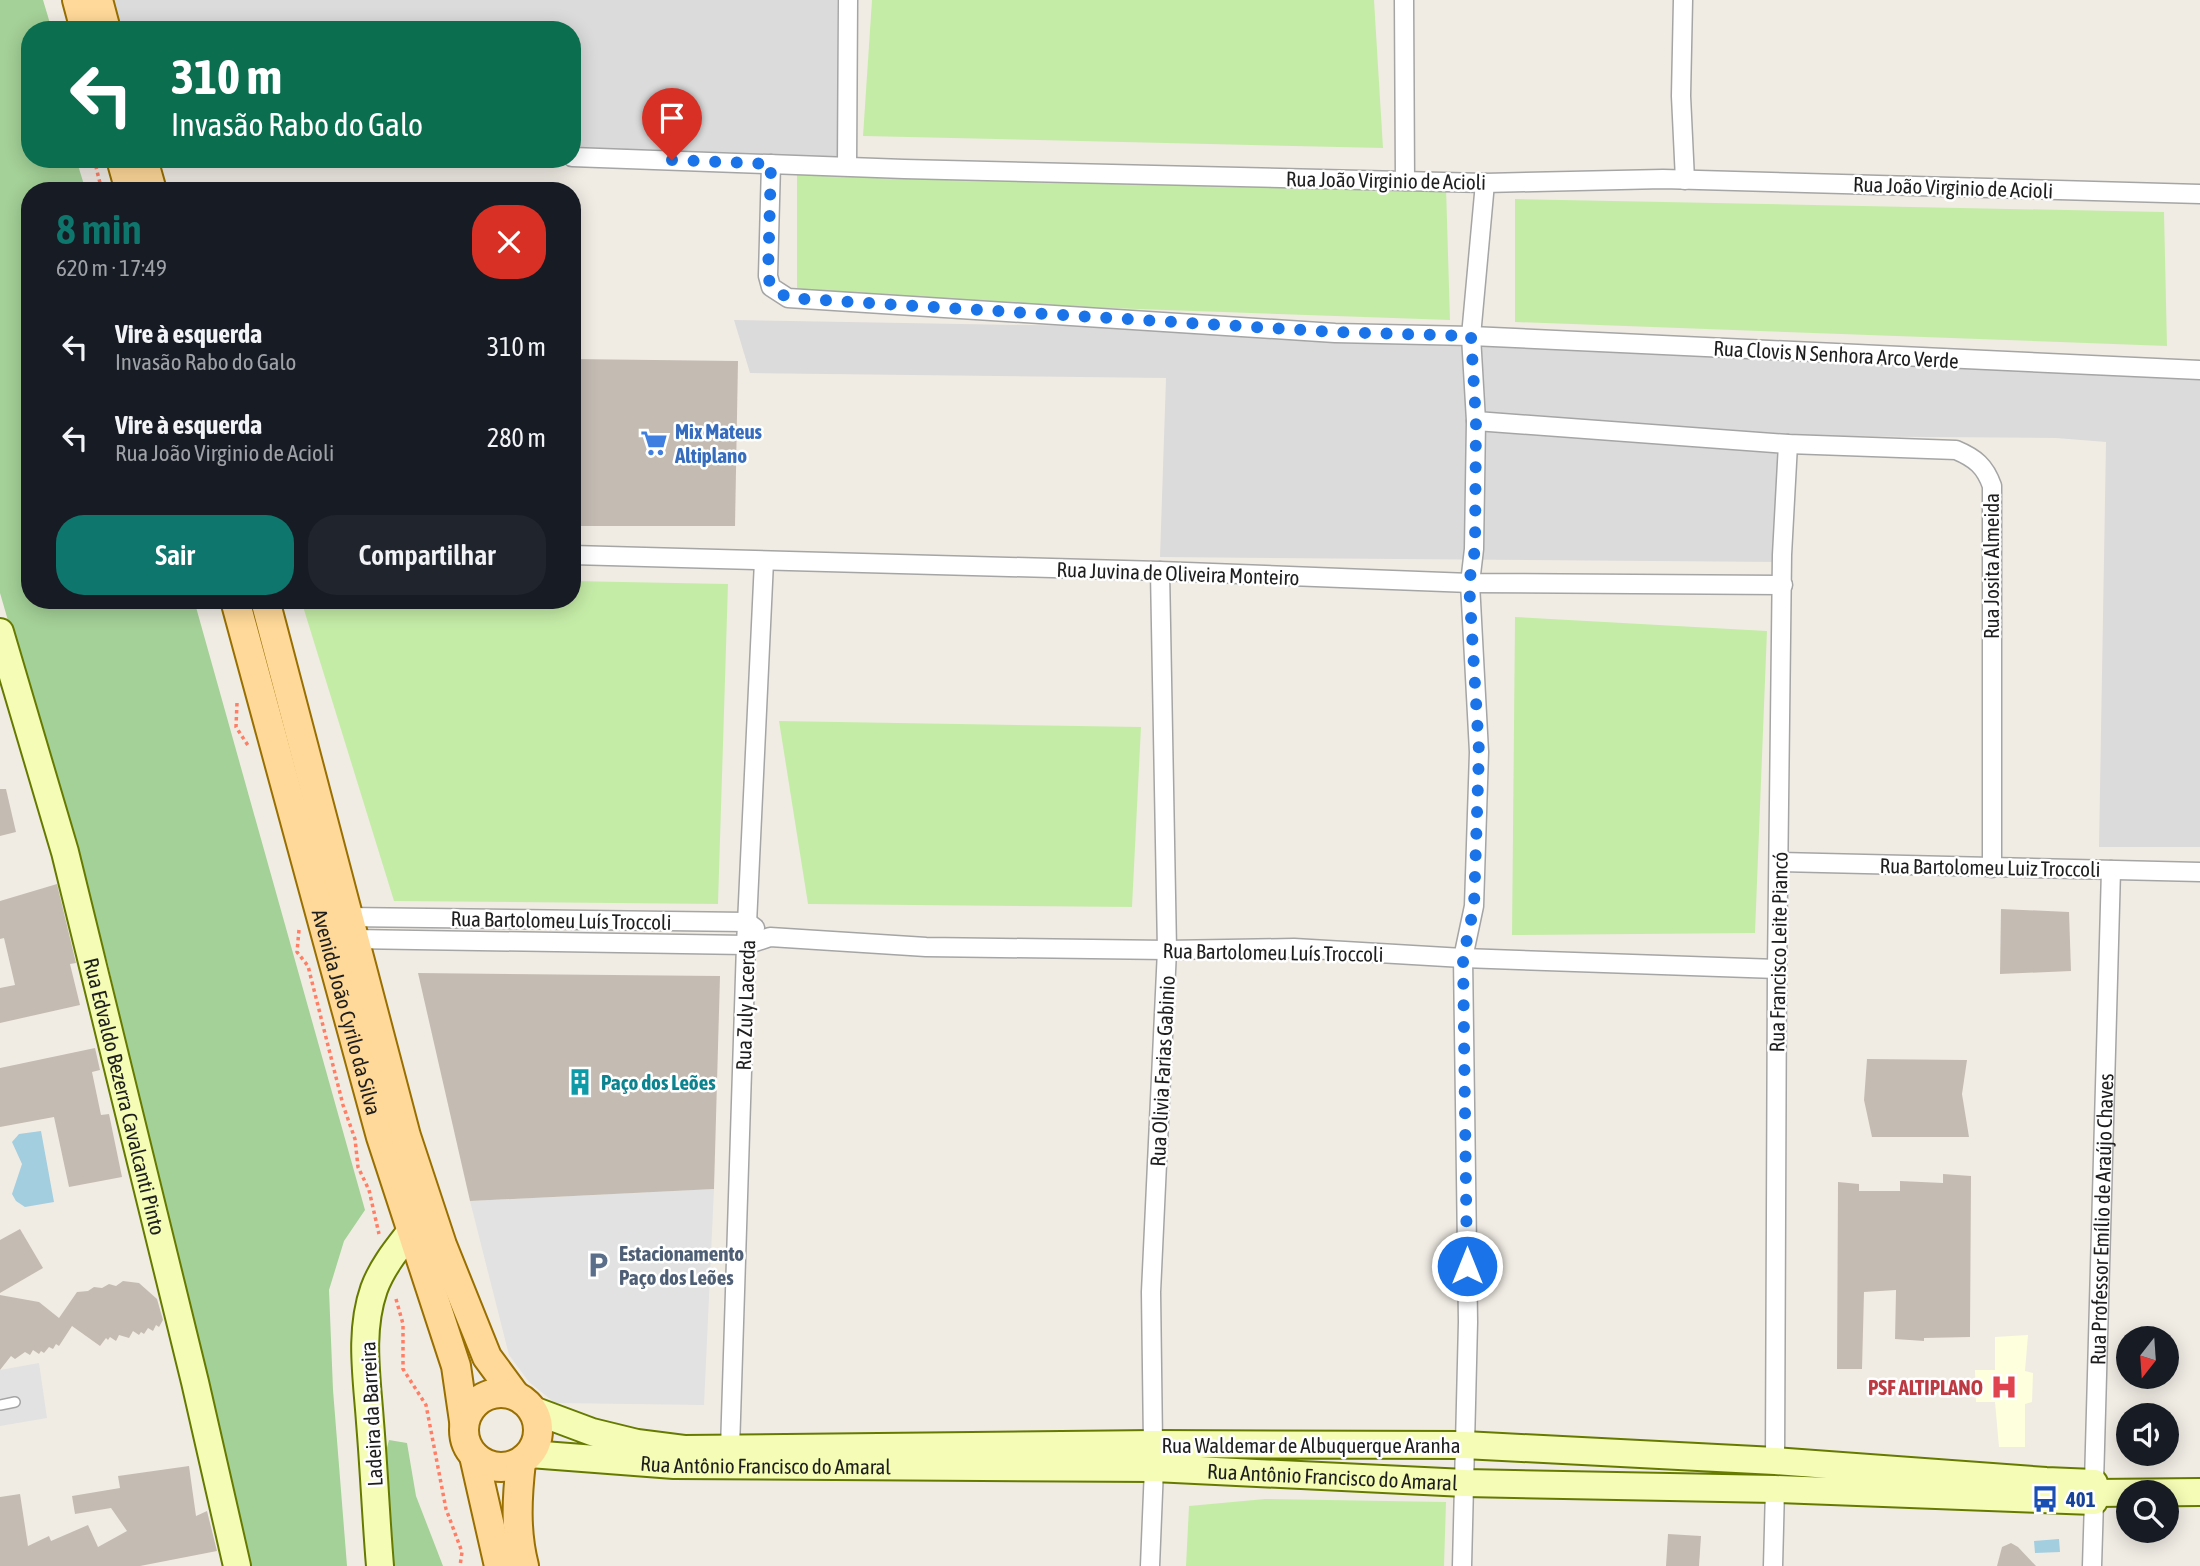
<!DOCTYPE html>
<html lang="pt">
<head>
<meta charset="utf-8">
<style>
  body { margin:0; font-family:"Asap Condensed",sans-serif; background:#20242c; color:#f1f3f6; height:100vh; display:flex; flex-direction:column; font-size:26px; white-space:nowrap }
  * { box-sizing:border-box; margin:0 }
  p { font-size:23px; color:#9ea1a6 }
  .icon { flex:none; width:38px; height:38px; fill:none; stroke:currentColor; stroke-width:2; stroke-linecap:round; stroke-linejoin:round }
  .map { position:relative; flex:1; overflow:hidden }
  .drawer { position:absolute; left:21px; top:182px; width:560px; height:427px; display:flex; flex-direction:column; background:#171b24; border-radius:28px; box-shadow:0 4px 18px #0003 }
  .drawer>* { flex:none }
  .hud { position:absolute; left:21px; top:21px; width:560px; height:147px; border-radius:28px; box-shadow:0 4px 18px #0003; background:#0b6e4f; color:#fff; overflow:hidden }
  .needle { width:46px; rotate:197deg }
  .buttons { position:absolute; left:2116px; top:1326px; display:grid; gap:14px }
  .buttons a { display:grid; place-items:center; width:63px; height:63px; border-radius:50%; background:#171b24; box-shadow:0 4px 18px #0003; font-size:35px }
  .pin { position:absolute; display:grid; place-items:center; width:60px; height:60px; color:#fff; margin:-72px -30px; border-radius:50% 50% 50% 0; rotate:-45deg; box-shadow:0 0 7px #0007 }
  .pin .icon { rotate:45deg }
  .me { position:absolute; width:77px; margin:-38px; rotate:0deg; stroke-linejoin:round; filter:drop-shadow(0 0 5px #0008) }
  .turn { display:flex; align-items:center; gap:24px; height:147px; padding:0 35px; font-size:32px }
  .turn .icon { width:91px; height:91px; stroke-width:2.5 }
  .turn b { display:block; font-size:49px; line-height:60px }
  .round { display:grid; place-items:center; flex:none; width:74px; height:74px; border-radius:28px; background:#20242c }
  .overview { display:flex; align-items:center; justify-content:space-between; height:119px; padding:0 35px }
  h1 { font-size:42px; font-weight:600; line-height:52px; color:#0f766e }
  .button { display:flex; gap:14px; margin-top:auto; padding:14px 35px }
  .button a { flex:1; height:80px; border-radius:28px; background:#0f766e; color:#fff; font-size:28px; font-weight:600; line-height:80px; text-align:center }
  .button a+a { background:#20242c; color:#f1f3f6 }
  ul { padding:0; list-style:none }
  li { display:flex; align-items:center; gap:21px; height:91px; padding:0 35px }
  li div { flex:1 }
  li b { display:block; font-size:26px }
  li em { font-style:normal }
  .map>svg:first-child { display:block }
  .residential { fill:#dcdbdb }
  .education { fill:#fdffdd }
  .grass { fill:#c5eca7 }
  .forest { fill:#a4d197 }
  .parking { fill:#e2e2e2 }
  .water { fill:#a2cedf }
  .building { fill:#c4bcb3 }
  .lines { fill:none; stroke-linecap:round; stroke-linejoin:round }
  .lane-casing { stroke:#a5a5a5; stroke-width:12 }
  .street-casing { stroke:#a5a5a5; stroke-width:21 }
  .secondary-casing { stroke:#667a00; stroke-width:30 }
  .primary-casing { stroke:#986f00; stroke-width:32 }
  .path { stroke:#ff7e65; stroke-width:3.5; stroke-dasharray:3.5 3.5; stroke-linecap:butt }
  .lane { stroke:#fff; stroke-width:9 }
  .street { stroke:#fff; stroke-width:18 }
  .secondary { stroke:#f4fcb5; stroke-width:26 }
  .primary { stroke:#ffd999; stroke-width:28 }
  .route { stroke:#1a73e8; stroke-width:12; stroke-dasharray:0 21.6 }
  .labels { text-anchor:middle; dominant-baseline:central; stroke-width:5; stroke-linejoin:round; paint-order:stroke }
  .street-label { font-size:21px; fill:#1e1e1e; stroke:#fff }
  .shop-label { font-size:21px; font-weight:bold; fill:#366cbe; stroke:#fff; text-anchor:start }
  .culture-label { font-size:21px; font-weight:bold; fill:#0d838f; stroke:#fff; text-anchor:start }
  .service-label { font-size:21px; font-weight:bold; fill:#4e5e75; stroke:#fff; text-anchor:start }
  .health-label { font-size:21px; font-weight:bold; fill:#be3a42; stroke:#fff; text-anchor:end }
  .transit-label { font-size:21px; font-weight:bold; fill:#164399; stroke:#fff; text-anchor:start }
</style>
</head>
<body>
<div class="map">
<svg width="2200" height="1566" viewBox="0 0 2200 1566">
  <rect width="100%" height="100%" fill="#f0ece4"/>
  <g class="residential">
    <polygon points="111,0 837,0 838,166 572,155 572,30 121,30"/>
    <polygon points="734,320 1606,335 2200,360 2200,847 2099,847 2106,442 2056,438 1789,436 1784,562 1160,557 1166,378 750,373"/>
  </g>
  <polygon class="education" points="2028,1335 2025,1371 2033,1373 2032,1402 2025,1404 2025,1447 1999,1447 1995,1402 1976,1402 1975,1370 1995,1370 1995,1337"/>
  <g class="grass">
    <polygon points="872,0 1374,0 1383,148 863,136"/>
    <polygon points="797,174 1446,186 1450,320 797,297"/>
    <polygon points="1515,199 2164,212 2167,346 1515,322"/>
    <polygon points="572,581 728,584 718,904 394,901 301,600 572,600"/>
    <polygon points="1515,617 1767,631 1755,933 1512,935"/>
    <polygon points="779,721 1141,727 1132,907 808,904"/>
    <polygon points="1265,1499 1446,1502 1444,1566 1186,1566 1189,1506"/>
  </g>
  <g class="forest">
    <polygon points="0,0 43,0 52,30 30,30 30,159 76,159 86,191 30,191 30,600 194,600 365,1210 344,1241 329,1290 333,1390 347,1566 242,1566 108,964 0,593"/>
    <polygon points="389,1440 407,1443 416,1496 443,1566 382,1566 375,1494"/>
  </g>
  <g class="parking">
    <polygon points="714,1189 704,1405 555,1403 529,1382 509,1355 470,1201"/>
    <polygon points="39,1363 47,1418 0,1426 0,1370"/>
  </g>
  <g class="water">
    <polygon points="41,1131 54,1202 25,1207 16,1201 12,1194 22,1164 12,1142 19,1134"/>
    <polygon points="2059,1539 2060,1552 2035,1553 2034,1541"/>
  </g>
  <g class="building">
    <polygon points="572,359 738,361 735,526 572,526"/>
    <polygon points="0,789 6,789 16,832 0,836"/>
    <polygon points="57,884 76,963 70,964 80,1005 0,1023 0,988 15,985 4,938 0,939 0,901"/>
    <polygon points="2001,909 2069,912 2071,971 2000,974"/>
    <polygon points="418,973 720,976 714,1189 470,1201"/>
    <polygon points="95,1048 100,1070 92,1072 101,1115 109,1114 122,1177 69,1187 54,1117 0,1127 0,1068"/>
    <polygon points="1867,1059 1967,1060 1962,1094 1969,1137 1872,1137 1864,1100"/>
    <polygon points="1943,1174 1971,1176 1970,1337 1924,1338 1924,1341 1895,1339 1896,1290 1864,1292 1862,1369 1837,1369 1838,1182 1859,1184 1859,1191 1900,1191 1900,1181 1943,1183"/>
    <polygon points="20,1229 43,1268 0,1293 0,1240"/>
    <polygon points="123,1281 139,1283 157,1299 163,1320 159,1327 156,1325 153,1331 148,1328 144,1334 141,1332 139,1335 133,1331 129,1338 119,1335 116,1341 110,1337 108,1340 106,1338 100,1346 72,1326 59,1346 56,1344 53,1349 49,1347 44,1353 41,1351 39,1354 33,1350 30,1355 25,1352 15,1359 11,1356 0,1370 0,1295 39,1302 59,1318 77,1292 88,1291 94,1287 102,1288 109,1284 116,1286"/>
    <polygon points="189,1466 196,1516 207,1511 217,1551 140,1566 0,1566 0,1497 20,1494 28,1546 49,1536 51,1541 88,1525 98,1547 127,1531 111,1508 75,1514 72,1496 120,1488 118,1476"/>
    <polygon points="1668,1534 1701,1536 1699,1566 1666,1566"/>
    <polygon points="2011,1543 2018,1547 2036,1566 1997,1566 2002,1547"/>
  </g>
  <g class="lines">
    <defs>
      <g id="lane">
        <polyline points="154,188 183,191"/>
        <polyline points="0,1405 15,1402"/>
      </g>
      <g id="street">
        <polyline points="1404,0 1405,181"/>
        <polyline points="1683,0 1681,96 1685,180"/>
        <polyline points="572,157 904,169 1485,183 1663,179 2200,194"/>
        <polyline points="771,164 768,276 771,287 788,298 1335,333 1471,336 2200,370"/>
        <polyline points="847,166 848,0"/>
        <path d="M 1476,421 L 1788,444 L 1956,450 C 1975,458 1985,466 1992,486 L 1992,868"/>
        <polyline points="572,555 1160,571 1470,583 1783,585"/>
        <polyline points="1780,862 2200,872"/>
        <polyline points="347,917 747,922 755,928"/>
        <polyline points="353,939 746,945 770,937 926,947 1167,950 1294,948 1463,958 1777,969"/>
        <polyline points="1153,1444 1151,1292 1167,950 1160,571"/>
        <polyline points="730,1449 746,945 764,561"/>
        <polyline points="1775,1461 1777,969 1782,555 1788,444"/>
        <path id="s1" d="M 2094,1483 L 2111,870"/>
        <polyline points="1150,1566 1154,1468"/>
        <polyline points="1462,1566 1468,1322 1463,958 1474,906 1479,752 1470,583 1474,549 1476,421 1471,336 1485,183"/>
        <polyline points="1773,1566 1775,1489"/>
        <polyline points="2092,1566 2094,1501"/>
      </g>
      <g id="secondary">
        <path id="s2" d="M 0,632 L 65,852 L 195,1382 L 237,1566"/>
        <path id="s3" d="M 530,1454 L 674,1465 L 1154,1468 L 1465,1483 L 1775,1489 L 2094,1501 L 2094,1483 L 2046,1481 L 1775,1461 L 1464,1445 L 1153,1444 L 684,1449 L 637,1443 L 592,1432 L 533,1410"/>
        <polyline points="2094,1493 2200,1492"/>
        <path d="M 380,1566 C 376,1518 374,1470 370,1422 C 367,1378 359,1332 374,1289 C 382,1267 397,1249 411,1231"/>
      </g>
      <g id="primary">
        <polyline points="77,0 85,30"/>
        <polyline points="98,0 106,30"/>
        <polyline points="121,159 130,191"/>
        <polyline points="143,159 152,191"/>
        <path id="s4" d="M 235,600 L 381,1137 L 456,1366 L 464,1421"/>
        <polyline points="265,600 406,1136 442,1245 487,1357 515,1395"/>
        <circle cx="501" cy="1430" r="37"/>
        <polyline points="474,1456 499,1566"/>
        <path d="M 521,1462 C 517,1497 515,1531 524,1566"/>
      </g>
    </defs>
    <use href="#lane" class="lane-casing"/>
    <use href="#street" class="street-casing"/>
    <use href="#secondary" class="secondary-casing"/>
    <use href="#primary" class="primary-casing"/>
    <g class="path">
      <polyline points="94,159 102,191"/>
      <polyline points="237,703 236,727 249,747"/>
      <polyline points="299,930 297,952 308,966 343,1105 355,1139 358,1167 369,1190 379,1234"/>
      <polyline points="396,1299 403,1324 403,1369 426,1405 446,1509 462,1552 460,1566"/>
    </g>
    <use href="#lane" class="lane"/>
    <use href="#street" class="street"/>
    <use href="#secondary" class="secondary"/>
    <use href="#primary" class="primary"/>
  </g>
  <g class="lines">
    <polyline class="route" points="672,160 771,164 768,276 771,287 788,298 1335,332 1471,336 1476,421 1475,549 1469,583 1479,752 1474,906 1463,958 1467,1266"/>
  </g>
  <defs>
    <symbol id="supermarket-bare" viewBox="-9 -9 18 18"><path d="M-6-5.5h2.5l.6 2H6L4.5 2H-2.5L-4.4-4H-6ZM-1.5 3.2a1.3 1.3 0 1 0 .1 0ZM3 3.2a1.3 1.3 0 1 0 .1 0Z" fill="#3f7fe0" stroke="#fff" stroke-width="2.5" paint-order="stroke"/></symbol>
    <symbol id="building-bare" viewBox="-9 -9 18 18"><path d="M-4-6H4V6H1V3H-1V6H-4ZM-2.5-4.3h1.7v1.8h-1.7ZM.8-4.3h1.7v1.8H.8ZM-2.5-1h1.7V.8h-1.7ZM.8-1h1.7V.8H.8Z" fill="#0f9aa8" stroke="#fff" stroke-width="2.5" paint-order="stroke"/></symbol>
    <symbol id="parking-bare" viewBox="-9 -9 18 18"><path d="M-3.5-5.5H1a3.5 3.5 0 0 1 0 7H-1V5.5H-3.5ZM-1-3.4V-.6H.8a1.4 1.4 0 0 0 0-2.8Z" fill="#5c6f8a" stroke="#fff" stroke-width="2.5" paint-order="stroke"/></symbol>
    <symbol id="hospital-bare" viewBox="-9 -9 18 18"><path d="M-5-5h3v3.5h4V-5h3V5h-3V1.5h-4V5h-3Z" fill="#e0444e" stroke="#fff" stroke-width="2.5" paint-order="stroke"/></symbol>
    <symbol id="bus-bare" viewBox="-9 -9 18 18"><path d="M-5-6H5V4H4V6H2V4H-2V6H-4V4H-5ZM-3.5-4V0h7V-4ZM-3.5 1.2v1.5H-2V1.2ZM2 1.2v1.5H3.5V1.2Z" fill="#1a4fb4" stroke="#fff" stroke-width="2.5" paint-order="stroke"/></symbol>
  </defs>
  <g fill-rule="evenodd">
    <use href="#supermarket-bare" x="635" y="424" width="38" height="38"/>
    <use href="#building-bare" x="561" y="1063" width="38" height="38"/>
    <use href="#parking-bare" x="579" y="1246" width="38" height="38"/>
    <use href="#hospital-bare" x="1985" y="1368" width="38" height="38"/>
    <use href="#bus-bare" x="2026" y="1480" width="38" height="38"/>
  </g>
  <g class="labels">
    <g class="street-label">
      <text transform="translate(1386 180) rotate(1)">Rua João Virginio de Acioli</text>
      <text transform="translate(1953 187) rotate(2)">Rua João Virginio de Acioli</text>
      <text transform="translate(1836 354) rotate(3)">Rua Clovis N Senhora Arco Verde</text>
      <text transform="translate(1991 566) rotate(-90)">Rua Josita Almeida</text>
      <text transform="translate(1178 573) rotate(2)">Rua Juvina de Oliveira Monteiro</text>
      <text transform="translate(1990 867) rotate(1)">Rua Bartolomeu Luiz Troccoli</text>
      <text transform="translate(561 920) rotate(1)">Rua Bartolomeu Luís Troccoli</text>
      <text transform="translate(1273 952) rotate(1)">Rua Bartolomeu Luís Troccoli</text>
      <text transform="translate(1778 952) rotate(-89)">Rua Francisco Leite Piancó</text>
      <text transform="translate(745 1005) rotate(-88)">Rua Zuly Lacerda</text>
      <text stroke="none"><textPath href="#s4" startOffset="427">Avenida João Cyrilo da Silva</textPath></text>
      <text transform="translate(1162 1071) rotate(-87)">Rua Olivia Farias Gabinio</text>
      <text stroke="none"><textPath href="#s2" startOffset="481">Rua Edvaldo Bezerra Cavalcanti Pinto</textPath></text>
      <text stroke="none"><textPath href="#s1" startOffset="264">Rua Professor Emílio de Araújo Chaves</textPath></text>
      <text transform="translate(371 1414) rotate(-93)">Ladeira da Barreira</text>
      <text x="1311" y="1445">Rua Waldemar de Albuquerque Aranha</text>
      <text stroke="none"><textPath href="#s3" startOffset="236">Rua Antônio Francisco do Amaral</textPath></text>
      <text stroke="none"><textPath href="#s3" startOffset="803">Rua Antônio Francisco do Amaral</textPath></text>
    </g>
    <g class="shop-label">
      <text x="675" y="431">Mix Mateus<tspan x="675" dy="24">Altiplano</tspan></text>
    </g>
    <g class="culture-label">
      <text x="601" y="1082">Paço dos Leões</text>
    </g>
    <g class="service-label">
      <text x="619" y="1253">Estacionamento<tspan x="619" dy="24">Paço dos Leões</tspan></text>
    </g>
    <g class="health-label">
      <text x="1983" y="1387">PSF ALTIPLANO</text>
    </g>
    <g class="transit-label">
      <text x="2066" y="1499">401</text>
    </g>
  </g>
</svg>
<div class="buttons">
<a><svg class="needle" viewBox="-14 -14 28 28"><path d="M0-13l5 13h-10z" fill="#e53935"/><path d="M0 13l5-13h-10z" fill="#9ea1a6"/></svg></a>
<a><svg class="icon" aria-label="sound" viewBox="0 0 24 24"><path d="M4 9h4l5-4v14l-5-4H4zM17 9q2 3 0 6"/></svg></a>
<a><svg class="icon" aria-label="search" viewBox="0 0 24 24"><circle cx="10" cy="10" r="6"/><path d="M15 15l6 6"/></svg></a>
</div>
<div class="pin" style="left:672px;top:160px;background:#d93025"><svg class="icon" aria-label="arrive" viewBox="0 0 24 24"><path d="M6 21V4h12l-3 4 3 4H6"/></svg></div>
<svg class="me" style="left:1467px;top:1266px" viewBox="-20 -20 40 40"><circle r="17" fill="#1a73e8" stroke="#fff" stroke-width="3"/><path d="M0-11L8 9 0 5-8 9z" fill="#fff"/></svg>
<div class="hud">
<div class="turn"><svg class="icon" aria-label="left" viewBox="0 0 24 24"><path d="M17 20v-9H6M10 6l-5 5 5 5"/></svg><div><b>310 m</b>Invasão Rabo do Galo</div></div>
</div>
<section class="drawer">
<div class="overview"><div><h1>8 min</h1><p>620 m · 17:49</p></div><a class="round" style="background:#d93025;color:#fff"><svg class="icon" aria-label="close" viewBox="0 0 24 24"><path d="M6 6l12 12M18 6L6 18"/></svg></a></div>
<ul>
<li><svg class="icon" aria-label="left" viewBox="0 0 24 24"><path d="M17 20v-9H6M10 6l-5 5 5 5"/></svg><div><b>Vire à esquerda</b><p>Invasão Rabo do Galo</p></div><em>310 m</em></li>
<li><svg class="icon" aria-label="left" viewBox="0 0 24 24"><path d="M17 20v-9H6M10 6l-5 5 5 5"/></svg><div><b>Vire à esquerda</b><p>Rua João Virginio de Acioli</p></div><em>280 m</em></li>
</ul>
<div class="button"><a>Sair</a><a>Compartilhar</a></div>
</section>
</div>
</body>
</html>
